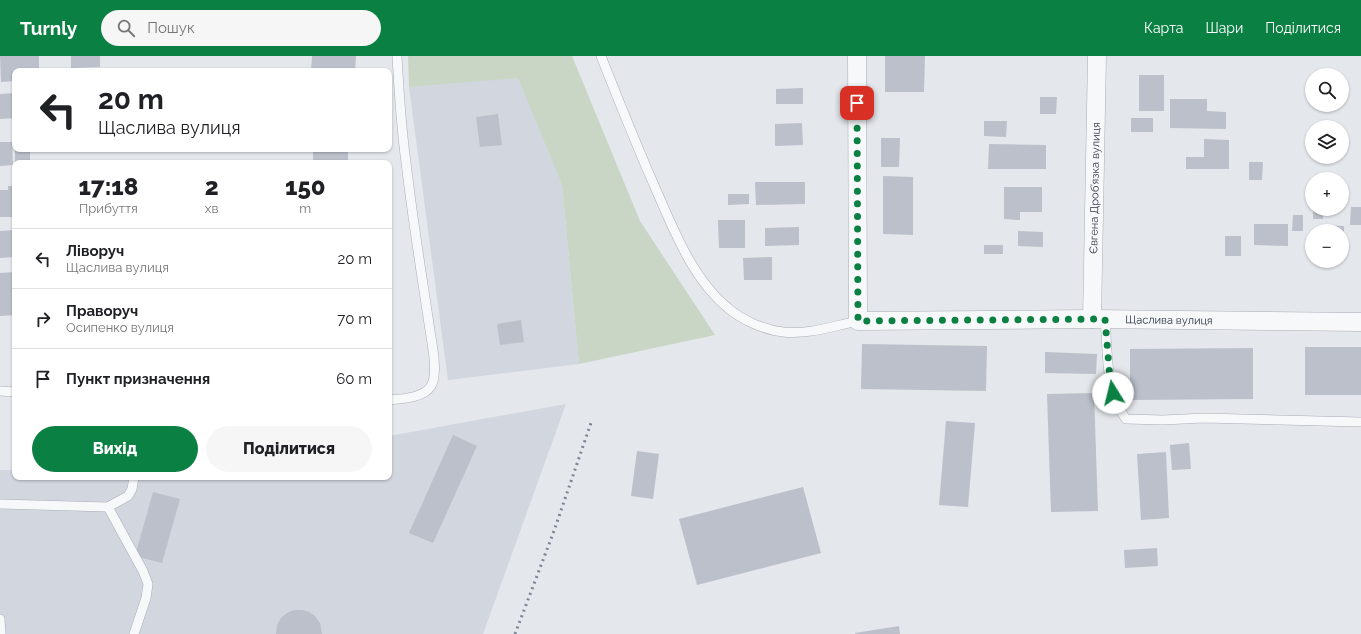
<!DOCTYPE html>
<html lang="uk">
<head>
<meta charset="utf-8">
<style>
  body { margin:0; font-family:Raleway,sans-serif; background:#f6f6f6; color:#202124; height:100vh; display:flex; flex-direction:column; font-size:15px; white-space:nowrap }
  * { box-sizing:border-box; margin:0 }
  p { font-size:13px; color:#757577 }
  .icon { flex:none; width:22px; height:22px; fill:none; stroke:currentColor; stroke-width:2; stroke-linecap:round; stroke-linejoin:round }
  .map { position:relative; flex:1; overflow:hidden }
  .sheet { position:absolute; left:12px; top:104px; width:380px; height:320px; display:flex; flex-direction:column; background:#fff; border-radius:8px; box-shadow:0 1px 3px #0004 }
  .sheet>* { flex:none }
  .guide { position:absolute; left:12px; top:12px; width:380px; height:84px; border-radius:8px; box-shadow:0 1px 3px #0004; background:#fff; color:#202124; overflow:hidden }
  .fabs { position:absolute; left:1305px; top:12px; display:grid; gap:8px }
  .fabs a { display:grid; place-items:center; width:44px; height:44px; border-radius:50%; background:#fff; box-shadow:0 1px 3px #0004; font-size:20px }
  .pin { position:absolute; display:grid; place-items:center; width:34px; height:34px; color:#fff; margin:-17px; border-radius:8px; box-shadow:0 2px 6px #0006 }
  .me { position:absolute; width:44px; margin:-22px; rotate:351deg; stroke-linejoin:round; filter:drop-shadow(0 0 3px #0008) }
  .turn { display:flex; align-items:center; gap:14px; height:84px; padding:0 20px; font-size:18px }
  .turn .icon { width:52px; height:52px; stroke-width:2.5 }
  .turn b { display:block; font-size:28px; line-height:34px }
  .eta { display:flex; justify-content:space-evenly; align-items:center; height:68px; text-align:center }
  .eta b { font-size:24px; font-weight:800; line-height:28px }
  .cta { display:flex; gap:8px; margin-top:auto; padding:8px 20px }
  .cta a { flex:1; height:46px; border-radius:24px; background:#0b8043; color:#fff; font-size:16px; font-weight:800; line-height:46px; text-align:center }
  .cta a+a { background:#f6f6f6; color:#202124 }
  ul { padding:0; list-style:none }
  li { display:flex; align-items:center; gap:12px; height:60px; padding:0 20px; border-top:1px solid #e0e0e0 }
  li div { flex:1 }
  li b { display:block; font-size:15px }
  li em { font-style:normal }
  header { display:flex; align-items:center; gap:24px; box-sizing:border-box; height:56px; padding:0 20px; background:#0b8043; color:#fff }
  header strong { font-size:19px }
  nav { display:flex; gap:22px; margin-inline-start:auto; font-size:14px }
  .search { width:280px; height:36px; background:#f6f6f6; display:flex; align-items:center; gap:10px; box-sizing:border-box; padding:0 14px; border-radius:22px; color:#757577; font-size:15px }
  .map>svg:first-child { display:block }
  .built { fill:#d2d6de }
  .green { fill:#c9d6c5 }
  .building { fill:#bbc0ca }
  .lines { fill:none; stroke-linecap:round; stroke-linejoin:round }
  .service-casing { stroke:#a9aeb7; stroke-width:10 }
  .minor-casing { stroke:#a9aeb7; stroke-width:19 }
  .service { stroke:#f7f8fa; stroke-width:9 }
  .minor { stroke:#f7f8fa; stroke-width:18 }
  .rail { stroke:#7d8696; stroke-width:3; stroke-dasharray:2 4; stroke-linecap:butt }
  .route { stroke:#0b8043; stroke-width:7; stroke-dasharray:0 12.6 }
  .labels { text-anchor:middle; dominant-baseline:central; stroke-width:3; stroke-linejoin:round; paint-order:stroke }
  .street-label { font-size:11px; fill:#2b3445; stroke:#f4f6f9 }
</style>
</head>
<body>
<header>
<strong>Turnly</strong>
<div class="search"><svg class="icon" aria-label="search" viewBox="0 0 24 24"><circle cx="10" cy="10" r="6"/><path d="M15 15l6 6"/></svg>Пошук</div>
<nav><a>Карта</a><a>Шари</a><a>Поділитися</a></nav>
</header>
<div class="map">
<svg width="1361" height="578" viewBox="0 0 1361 578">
  <rect width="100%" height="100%" fill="#e4e7ec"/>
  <g class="built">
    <polygon points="518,21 562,129 579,308 448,324 409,31"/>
    <polygon points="566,348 483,578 0,578 0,414 15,414 15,421 389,421 389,380"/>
  </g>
  <polygon class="green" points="408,0 572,0 640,165 715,279 579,308 562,129 518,22 409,31"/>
  <g class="building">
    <polygon points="0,0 39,0 39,15 15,15 15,25 1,26"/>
    <polygon points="71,0 100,0 100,11 71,12"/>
    <polygon points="312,0 356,0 355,15 311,15"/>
    <polygon points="885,0 925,0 924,36 885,36"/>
    <rect x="1139" y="19" width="25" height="36"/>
    <polygon points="803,32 803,48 776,48 776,33"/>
    <polygon points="14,37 15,62 0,63 0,38"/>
    <polygon points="1040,41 1057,41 1056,58 1040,58"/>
    <polygon points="1170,43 1207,43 1207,55 1226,56 1226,73 1170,72"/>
    <polygon points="498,58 502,89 480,91 476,61"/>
    <rect x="1131" y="62" width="22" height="14"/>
    <polygon points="984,65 1007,65 1006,81 984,80"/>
    <polygon points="802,67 803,89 775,90 775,68"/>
    <polygon points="881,82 900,82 899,111 881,111"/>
    <polygon points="1204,83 1229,84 1229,113 1186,113 1186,101 1204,101"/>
    <polygon points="0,86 12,86 13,109 0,110"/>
    <polygon points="989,88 1046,89 1046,113 988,113"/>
    <rect x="15" y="93" width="15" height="14"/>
    <polygon points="313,95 348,96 348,107 313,107"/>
    <polygon points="1249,106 1263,106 1262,124 1249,124"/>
    <polygon points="883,120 913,121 913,179 883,178"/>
    <polygon points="755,126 805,126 805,148 756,149"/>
    <polygon points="8,130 15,130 15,161 0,161 0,134 8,134"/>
    <polygon points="1004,131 1042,131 1042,156 1020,156 1020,164 1004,163"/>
    <polygon points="728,138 749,138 749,148 728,149"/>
    <polygon points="1351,151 1361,151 1361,169 1350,169"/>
    <rect x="1313" y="153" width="10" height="10"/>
    <polygon points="1293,159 1303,159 1303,175 1292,175"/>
    <polygon points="718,164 745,164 745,192 719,192"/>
    <polygon points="1254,168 1288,168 1288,190 1254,189"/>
    <polygon points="1322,169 1344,170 1344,196 1342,196 1342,175 1322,175"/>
    <polygon points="799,171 799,189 765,190 765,172"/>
    <polygon points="15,174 15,201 0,202 0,175"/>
    <polygon points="1018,175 1043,176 1043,191 1018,190"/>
    <rect x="1225" y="180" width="16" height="20"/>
    <rect x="984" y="189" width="19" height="9"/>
    <polygon points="772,201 772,224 744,224 743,202"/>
    <polygon points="15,216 15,259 0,260 0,217"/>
    <polygon points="521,264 524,286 500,289 497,268"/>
    <polygon points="862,288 987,290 986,335 861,333"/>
    <rect x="1305" y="291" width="56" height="48"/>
    <polygon points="1253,292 1253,343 1130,344 1130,293"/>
    <polygon points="1045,296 1097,298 1096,318 1045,317"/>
    <polygon points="1094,337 1098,455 1051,456 1047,338"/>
    <polygon points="946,365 975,367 968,451 939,449"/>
    <polygon points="453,379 477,390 433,487 409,477"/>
    <polygon points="1189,387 1191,413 1172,414 1170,389"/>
    <polygon points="637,395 659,398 653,443 631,440"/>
    <polygon points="1166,396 1169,462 1141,464 1137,398"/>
    <polygon points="803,431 821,497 697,529 679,463"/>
    <polygon points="153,436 180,443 162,507 135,500"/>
    <polygon points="1157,492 1158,510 1125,512 1124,494"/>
    <polygon points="294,554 302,554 309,556 315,560 320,567 322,578 276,578 277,569 281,562 287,557"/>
    <polygon points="899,570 900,578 855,578 855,577"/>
  </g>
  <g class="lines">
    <defs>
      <g id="service">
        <path d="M 601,0 C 618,43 635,86 654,129 C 672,170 692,223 728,252 C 742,264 764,274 783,276 C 808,279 833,270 858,265"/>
        <path d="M 1105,263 C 1108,297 1105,336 1126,363 L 1163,364 L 1204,362 L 1361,366"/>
        <polyline points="0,335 15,336"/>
        <path d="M 389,344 C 401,343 424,342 431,330 C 439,317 431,283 429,268 C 421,214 412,160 406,106 C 401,71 399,35 397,0"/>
        <polyline points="0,448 108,451 128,440 132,433 134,421"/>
        <polyline points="108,451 143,515 148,528 146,542 134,578"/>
        <polyline points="0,563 1,578"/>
      </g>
      <g id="minor">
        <path id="s1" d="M 857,0 L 858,265 L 1092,263 L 1361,266"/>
        <path id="s2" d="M 1092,263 L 1097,0"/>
      </g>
    </defs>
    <use href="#service" class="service-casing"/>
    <use href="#minor" class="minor-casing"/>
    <use href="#service" class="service"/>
    <use href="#minor" class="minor"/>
    <polyline class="rail" points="515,578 554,475 592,364"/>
  </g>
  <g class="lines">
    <polyline class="route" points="857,47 858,265 1105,263 1110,323 1113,337"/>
  </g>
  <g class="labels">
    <g class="street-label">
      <text stroke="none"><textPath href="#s2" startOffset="131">Євгена Дроб’язка вулиця</textPath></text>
      <text stroke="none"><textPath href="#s1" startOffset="576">Щаслива вулиця</textPath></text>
    </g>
  </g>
</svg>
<div class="fabs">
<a><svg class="icon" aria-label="search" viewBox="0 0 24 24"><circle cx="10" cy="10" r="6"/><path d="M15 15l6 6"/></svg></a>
<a><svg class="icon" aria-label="layers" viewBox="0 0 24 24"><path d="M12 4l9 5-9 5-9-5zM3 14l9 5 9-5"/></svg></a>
<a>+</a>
<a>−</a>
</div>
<div class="pin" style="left:857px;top:47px;background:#d93025"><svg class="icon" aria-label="arrive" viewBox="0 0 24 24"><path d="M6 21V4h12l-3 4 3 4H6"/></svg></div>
<svg class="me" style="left:1113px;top:337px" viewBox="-20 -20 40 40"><circle r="19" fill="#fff"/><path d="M0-13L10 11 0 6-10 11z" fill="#0b8043"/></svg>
<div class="guide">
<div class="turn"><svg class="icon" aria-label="left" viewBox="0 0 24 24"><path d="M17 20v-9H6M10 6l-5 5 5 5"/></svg><div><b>20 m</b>Щаслива вулиця</div></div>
</div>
<section class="sheet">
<div class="eta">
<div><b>17:18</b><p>Прибуття</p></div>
<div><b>2</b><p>хв</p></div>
<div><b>150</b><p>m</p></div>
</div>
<ul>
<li><svg class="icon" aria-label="left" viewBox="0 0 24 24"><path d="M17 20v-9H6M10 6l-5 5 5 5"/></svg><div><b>Ліворуч</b><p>Щаслива вулиця</p></div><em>20 m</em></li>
<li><svg class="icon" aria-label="right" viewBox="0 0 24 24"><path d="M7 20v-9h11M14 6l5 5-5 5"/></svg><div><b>Праворуч</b><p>Осипенко вулиця</p></div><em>70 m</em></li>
<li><svg class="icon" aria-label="arrive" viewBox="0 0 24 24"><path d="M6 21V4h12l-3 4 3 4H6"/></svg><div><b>Пункт призначення</b></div><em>60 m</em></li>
</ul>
<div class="cta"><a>Вихід</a><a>Поділитися</a></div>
</section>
</div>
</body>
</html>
